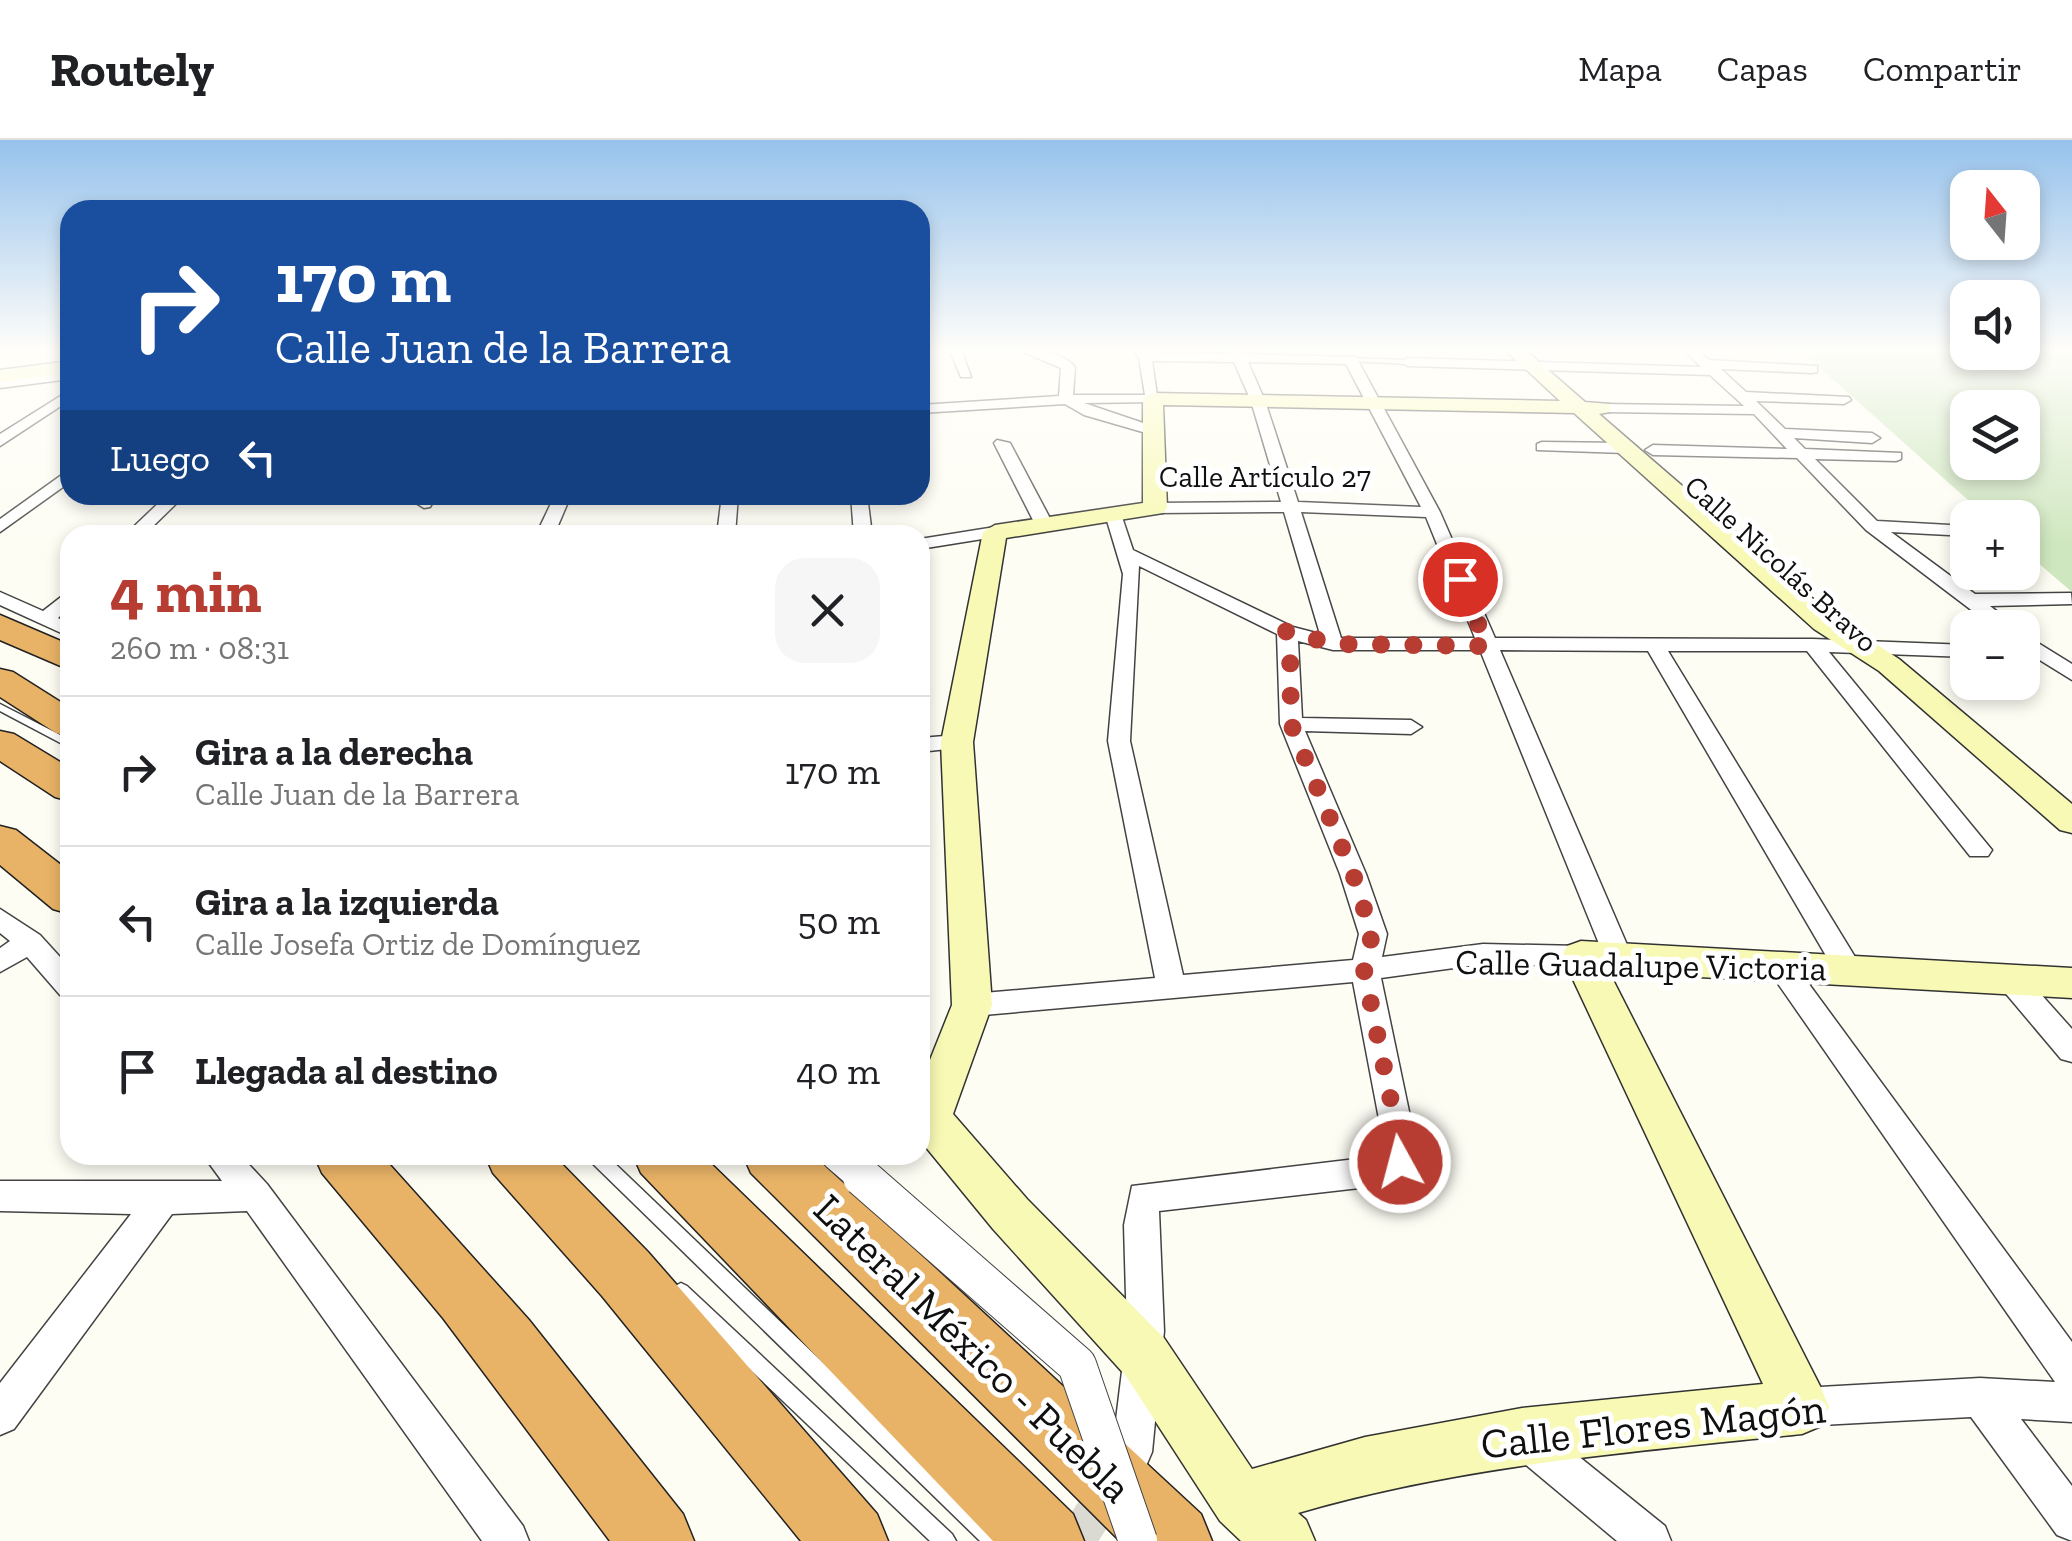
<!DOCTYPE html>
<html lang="es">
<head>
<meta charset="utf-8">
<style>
  body { margin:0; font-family:"Zilla Slab",serif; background:#f6f6f6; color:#202124; height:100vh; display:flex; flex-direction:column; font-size:38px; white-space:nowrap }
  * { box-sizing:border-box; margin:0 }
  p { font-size:32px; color:#757577 }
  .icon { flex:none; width:55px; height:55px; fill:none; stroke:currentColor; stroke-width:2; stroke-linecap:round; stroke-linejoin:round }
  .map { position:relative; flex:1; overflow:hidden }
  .panel { position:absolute; left:60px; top:385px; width:870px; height:640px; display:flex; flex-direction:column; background:#fff; border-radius:30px; box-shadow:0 5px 15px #0003 }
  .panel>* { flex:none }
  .top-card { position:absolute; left:60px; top:60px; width:870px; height:305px; border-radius:30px; box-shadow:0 5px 15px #0003; background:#1a4fa0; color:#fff; overflow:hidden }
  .needle { width:65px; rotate:343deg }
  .buttons { position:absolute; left:1950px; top:30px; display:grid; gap:20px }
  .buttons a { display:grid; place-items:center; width:90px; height:90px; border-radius:20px; background:#fff; box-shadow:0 5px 15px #0003; font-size:50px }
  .pin { position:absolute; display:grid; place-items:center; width:85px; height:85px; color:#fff; margin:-42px; border:5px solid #fff; border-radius:50%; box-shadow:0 2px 10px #0007 }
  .me { position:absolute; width:110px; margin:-55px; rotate:353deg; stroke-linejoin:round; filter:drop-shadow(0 0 8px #0008) }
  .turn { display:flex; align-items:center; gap:35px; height:210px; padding:0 50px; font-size:45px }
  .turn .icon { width:130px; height:130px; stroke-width:2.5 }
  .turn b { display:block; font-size:70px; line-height:85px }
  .then { display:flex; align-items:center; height:95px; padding:0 50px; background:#0003; gap:20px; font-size:38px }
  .round { display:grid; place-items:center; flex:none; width:105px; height:105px; border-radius:30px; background:#f6f6f6 }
  .summary { display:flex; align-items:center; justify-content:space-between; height:170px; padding:0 50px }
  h1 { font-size:60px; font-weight:800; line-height:75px; color:#b73c32 }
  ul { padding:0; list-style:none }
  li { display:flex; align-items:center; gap:30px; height:150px; padding:0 50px; border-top:2px solid #e0e0e0 }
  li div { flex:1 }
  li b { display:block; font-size:38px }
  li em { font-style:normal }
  header { display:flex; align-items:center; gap:60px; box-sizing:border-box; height:140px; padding:0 50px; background:#fff; border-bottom:2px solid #e0e0e0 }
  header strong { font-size:48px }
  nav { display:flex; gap:55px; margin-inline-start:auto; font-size:35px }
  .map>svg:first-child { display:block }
  .green { fill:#cfe7bf; fill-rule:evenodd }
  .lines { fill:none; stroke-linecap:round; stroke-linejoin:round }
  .street-tunnel { stroke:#dad9d2; stroke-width:38; stroke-dasharray:38 19; stroke-linecap:butt }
  .lane-casing { stroke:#434343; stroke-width:3 }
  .street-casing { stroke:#434343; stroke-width:3 }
  .secondary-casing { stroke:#323232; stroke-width:3 }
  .highway-casing { stroke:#212121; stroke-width:3 }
  .lane { fill:#fff; fill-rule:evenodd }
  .street { fill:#fff; fill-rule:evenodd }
  .secondary { fill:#f8f9b4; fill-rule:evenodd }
  .highway { fill:#e9b367; fill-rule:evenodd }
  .street-bridge-far1-casing { stroke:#434343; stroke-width:32; stroke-linecap:butt }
  .street-bridge-casing { stroke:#434343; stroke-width:40; stroke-linecap:butt }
  .street-bridge-far1 { stroke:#fff; stroke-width:30 }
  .street-bridge { stroke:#fff; stroke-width:38 }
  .route { stroke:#b73c32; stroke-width:18; stroke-dasharray:0 32.4 }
  .labels { text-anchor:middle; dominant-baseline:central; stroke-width:10; stroke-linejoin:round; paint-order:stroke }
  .far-street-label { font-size:30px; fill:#101010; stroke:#fff }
  .street-label { font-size:35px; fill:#101010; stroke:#fff }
  .near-street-label { font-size:42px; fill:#101010; stroke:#fff }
</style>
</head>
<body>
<header>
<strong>Routely</strong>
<nav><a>Mapa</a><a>Capas</a><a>Compartir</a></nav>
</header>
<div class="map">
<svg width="2072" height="1401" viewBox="0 0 2072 1401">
  <rect width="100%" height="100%" fill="#fefdf4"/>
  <path class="green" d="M 1799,209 L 2022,212 L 2023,209 L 2072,209 L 2072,452 L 2023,410 L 2022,378 L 1987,377 ZM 1968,268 L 2022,268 L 2022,322 L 1968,322 Z"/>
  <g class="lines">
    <polyline class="street-tunnel" points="1076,1401 1111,1346"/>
    <defs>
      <g id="lane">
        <polygon points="1351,218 1408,220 1411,222 1408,224 1349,221 1348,220"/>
        <polygon points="0,564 70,600 70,608 0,571"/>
        <polygon points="587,1015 606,1015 1002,1394 1006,1401 980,1401 589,1020"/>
        <polygon points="681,1143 687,1146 952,1394 956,1401 930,1401 675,1158 672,1152 675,1146"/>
      </g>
      <g id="street">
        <polygon points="949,209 961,209 971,237 961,237"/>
        <path d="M 1016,209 C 1036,209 1061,211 1075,227 L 1073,255 L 1145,255 L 1139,218 L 1132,209 L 1145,209 L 1149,213 L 1231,214 L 1229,209 L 1241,209 L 1244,214 L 1356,217 L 1440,372 L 1495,498 L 1813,499 L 1968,505 L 1968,517 L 1829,512 L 1992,710 L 1988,716 L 1970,716 L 1807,511 L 1668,511 L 1863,830 L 1859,838 L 1849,841 L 1839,838 L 1648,511 L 1500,510 L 1634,821 L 1630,828 L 1620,831 L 1610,828 L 1606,821 L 1480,510 L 1333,510 L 1298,501 L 1302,578 L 1411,580 L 1422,587 L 1411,594 L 1305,591 L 1366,734 L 1387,794 L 1382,817 L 1483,804 L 1581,806 L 1591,809 L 1595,816 L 1591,823 L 1581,826 L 1483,824 L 1381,838 L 1415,1000 C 1417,1027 1412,1035 1386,1045 L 1159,1071 L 1164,1191 L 1152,1312 L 1146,1326 L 1132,1332 L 1118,1326 L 1112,1312 L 1127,1191 L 1124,1085 L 1132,1046 L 1381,1016 L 1383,1000 L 1353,842 L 972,876 L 962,873 L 957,865 L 962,857 L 972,854 L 1155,838 L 1108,601 L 1123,434 L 1105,374 L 1107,370 L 1121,374 L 1133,410 L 1293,487 L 1320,494 L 1284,372 L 1155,373 L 1147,368 L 1155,363 L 1281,362 L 1251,261 L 1234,222 L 1152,221 L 1158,262 L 1084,263 L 1158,288 L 1158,294 L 1153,295 L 1084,275 L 1065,264 L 920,273 L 920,265 L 1059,256 L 1061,228 ZM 1248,222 L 1346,224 L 1421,367 L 1298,362 L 1265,261 ZM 1301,372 L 1426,377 L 1475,498 L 1341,498 ZM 1139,426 L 1277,494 L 1280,584 L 1340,734 L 1359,794 L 1353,820 L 1183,835 L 1130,601 Z"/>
        <polygon points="1683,209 1696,209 1709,220 1817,226 1817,232 1812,233 1721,229 1746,252 1849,257 1851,260 1844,264 1756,261 1785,289 1872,293 1880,298 1872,303 1794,298 1805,309 1901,313 1901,319 1896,321 1815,319 1877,381 1968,386 1968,396 1891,392 1975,454 2071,453 2072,464 1990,466 2018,488 1995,488 1866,390 1797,318 1653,315 1645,310 1653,305 1787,309 1754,274 1603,272 1596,268 1603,264 1744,266 1710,235 1408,226 1401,222 1408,218 1701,227"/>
        <polygon points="70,231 70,239 0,248 0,240"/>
        <polygon points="70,250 70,260 0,306 0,294"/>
        <polygon points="997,300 1010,303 1053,384 1050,388 1035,384 994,303"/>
        <polygon points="1542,302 1625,303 1633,308 1625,313 1537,310 1537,304"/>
        <polygon points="70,329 70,342 0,392 0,379"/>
        <polygon points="167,355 185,355 144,395 125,395"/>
        <polygon points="421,355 437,355 430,367 424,368 416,363"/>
        <polygon points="555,355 571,355 554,395 536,395"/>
        <polygon points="722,355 738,355 735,395 717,395"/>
        <polygon points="851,355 867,355 872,395 854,395"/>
        <polygon points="995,387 1004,392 1001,396 920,409 920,399"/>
        <polygon points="70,450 70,466 58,478 70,484 70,497 0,465 0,452 43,471"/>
        <polygon points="2022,493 2072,524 2072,540 2022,509"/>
        <polygon points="957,595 968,602 965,607 920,612 920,598"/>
        <polygon points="0,769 40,795 70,828 70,858 60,855 27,817 0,832 0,808 10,801 0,793"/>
        <polygon points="1782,817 1792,821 2072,1202 2072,1282 2021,1279 2072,1346 2072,1401 2057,1395 1971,1277 1802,1286 1788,1281 1783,1267 1788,1253 1802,1248 1980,1238 2055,1242 1772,835 1768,828 1772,821"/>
        <polygon points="2012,830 2022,833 2072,889 2072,922 2061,919 2002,849 1998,841 2002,833"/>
        <polygon points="203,1015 240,1015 267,1044 523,1386 529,1401 482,1401 247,1071 172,1074 14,1289 0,1295 0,1243 131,1074 0,1071 0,1041 222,1041"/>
        <polygon points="1527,1280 1541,1286 1665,1386 1671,1401 1617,1401 1513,1314 1507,1300 1513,1286"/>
      </g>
      <g id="secondary">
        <path d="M 1504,209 L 1524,209 L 1585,262 L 1610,264 L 1610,272 L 1599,274 L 1834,477 L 1899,519 L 2072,664 L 2072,693 L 2060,690 L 1879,531 L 1814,489 L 1574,273 L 1163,265 L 1167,368 L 1163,373 L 1006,398 L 973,602 L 992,865 L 953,974 L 1027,1059 L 1164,1198 L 1252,1329 L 1365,1297 L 1522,1268 L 1763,1244 L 1562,816 L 1567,806 L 1581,801 L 2072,828 L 2072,858 L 1609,832 L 1821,1248 L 1829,1267 L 1821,1286 L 1802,1294 C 1632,1312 1462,1325 1298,1373 L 1306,1380 L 1315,1401 L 1241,1401 L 1220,1381 L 1126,1236 L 993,1089 L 920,1000 L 920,945 L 952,865 L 941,602 L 983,392 L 995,385 L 1143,363 L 1143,259 L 1153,253 L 1560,261 Z"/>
        <polygon points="70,221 70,233 0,242 0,230"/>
      </g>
      <g id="highway">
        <polygon points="0,475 70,505 70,530 0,500"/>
        <polygon points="0,529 13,532 70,568 70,597 56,593 0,557"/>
        <polygon points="0,591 14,594 70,628 70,661 55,657 0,621"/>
        <polygon points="0,686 16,690 70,732 70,774 53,769 0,725"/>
        <polygon points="314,1015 381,1015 529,1180 683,1374 694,1401 610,1401 443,1178 322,1033"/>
        <polygon points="485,1015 553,1015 648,1112 877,1374 888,1401 801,1401 602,1156 493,1033"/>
        <polygon points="633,1015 702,1015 1073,1374 1084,1401 993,1401 641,1033"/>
        <polygon points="743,1015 813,1015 1201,1374 1212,1401 1120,1401 751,1033"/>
      </g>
    </defs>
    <use href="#lane" class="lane-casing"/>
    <use href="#street" class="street-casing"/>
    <use href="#secondary" class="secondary-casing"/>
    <use href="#highway" class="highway-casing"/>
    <use href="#lane" class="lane"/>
    <use href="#street" class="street"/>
    <use href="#secondary" class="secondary"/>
    <use href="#highway" class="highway"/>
    <defs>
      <polyline id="street-bridge-far1" points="836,1015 865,1040"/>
      <polyline id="street-bridge" points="862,1037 1077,1225 1138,1401"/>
    </defs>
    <use href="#street-bridge-far1" class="street-bridge-far1-casing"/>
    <use href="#street-bridge" class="street-bridge-casing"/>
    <use href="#street-bridge-far1" class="street-bridge-far1"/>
    <use href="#street-bridge" class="street-bridge"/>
  </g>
  <linearGradient id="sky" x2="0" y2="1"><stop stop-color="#96c2ec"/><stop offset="0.52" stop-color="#fffefa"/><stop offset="1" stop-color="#fffefa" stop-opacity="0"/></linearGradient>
  <rect width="2072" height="405" fill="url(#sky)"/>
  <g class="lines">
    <polyline class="route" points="1400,1022 1399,1000 1364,830 1372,794 1353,734 1291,584 1290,506 1286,491 1333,504 1487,506 1460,439"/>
  </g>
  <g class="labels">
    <g class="far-street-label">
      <text x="1265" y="337">Calle Artículo 27</text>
      <text transform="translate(1781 424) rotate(42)">Calle Nicolás Bravo</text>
    </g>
    <g class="street-label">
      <text transform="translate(1641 825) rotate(1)">Calle Guadalupe Victoria</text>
    </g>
    <g class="near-street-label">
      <text transform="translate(973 1208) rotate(44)">Lateral México - Puebla</text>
      <text transform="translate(1653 1286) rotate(-6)">Calle Flores Magón</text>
    </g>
  </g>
</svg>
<div class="buttons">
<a><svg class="needle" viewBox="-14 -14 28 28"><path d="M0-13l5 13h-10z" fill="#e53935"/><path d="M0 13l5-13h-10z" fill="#757577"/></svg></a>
<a><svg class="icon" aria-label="sound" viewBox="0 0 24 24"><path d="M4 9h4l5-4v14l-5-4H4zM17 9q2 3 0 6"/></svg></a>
<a><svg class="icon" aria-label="layers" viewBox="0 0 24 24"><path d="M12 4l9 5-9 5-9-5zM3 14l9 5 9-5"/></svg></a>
<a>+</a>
<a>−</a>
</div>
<div class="pin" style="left:1460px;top:439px;background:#d93025"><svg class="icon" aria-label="arrive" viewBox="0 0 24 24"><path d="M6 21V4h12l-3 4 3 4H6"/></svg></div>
<svg class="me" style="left:1400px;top:1022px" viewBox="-20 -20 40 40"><circle r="17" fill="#b73c32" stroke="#fff" stroke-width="3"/><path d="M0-11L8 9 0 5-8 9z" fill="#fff"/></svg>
<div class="top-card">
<div class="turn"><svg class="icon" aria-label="right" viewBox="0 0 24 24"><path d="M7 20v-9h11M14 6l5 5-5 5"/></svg><div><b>170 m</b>Calle Juan de la Barrera</div></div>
<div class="then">Luego<svg class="icon" aria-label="left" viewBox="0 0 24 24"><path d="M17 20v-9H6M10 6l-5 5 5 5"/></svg></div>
</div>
<section class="panel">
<div class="summary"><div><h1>4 min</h1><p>260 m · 08:31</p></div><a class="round"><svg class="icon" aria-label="close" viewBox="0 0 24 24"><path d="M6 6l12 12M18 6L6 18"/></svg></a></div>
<ul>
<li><svg class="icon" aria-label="right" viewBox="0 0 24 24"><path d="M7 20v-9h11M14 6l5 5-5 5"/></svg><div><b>Gira a la derecha</b><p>Calle Juan de la Barrera</p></div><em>170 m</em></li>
<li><svg class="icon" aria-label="left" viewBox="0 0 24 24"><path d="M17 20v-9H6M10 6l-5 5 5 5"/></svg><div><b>Gira a la izquierda</b><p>Calle Josefa Ortiz de Domínguez</p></div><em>50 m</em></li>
<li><svg class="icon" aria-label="arrive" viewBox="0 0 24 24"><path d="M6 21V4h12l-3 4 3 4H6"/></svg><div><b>Llegada al destino</b></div><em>40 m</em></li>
</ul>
</section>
</div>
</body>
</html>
